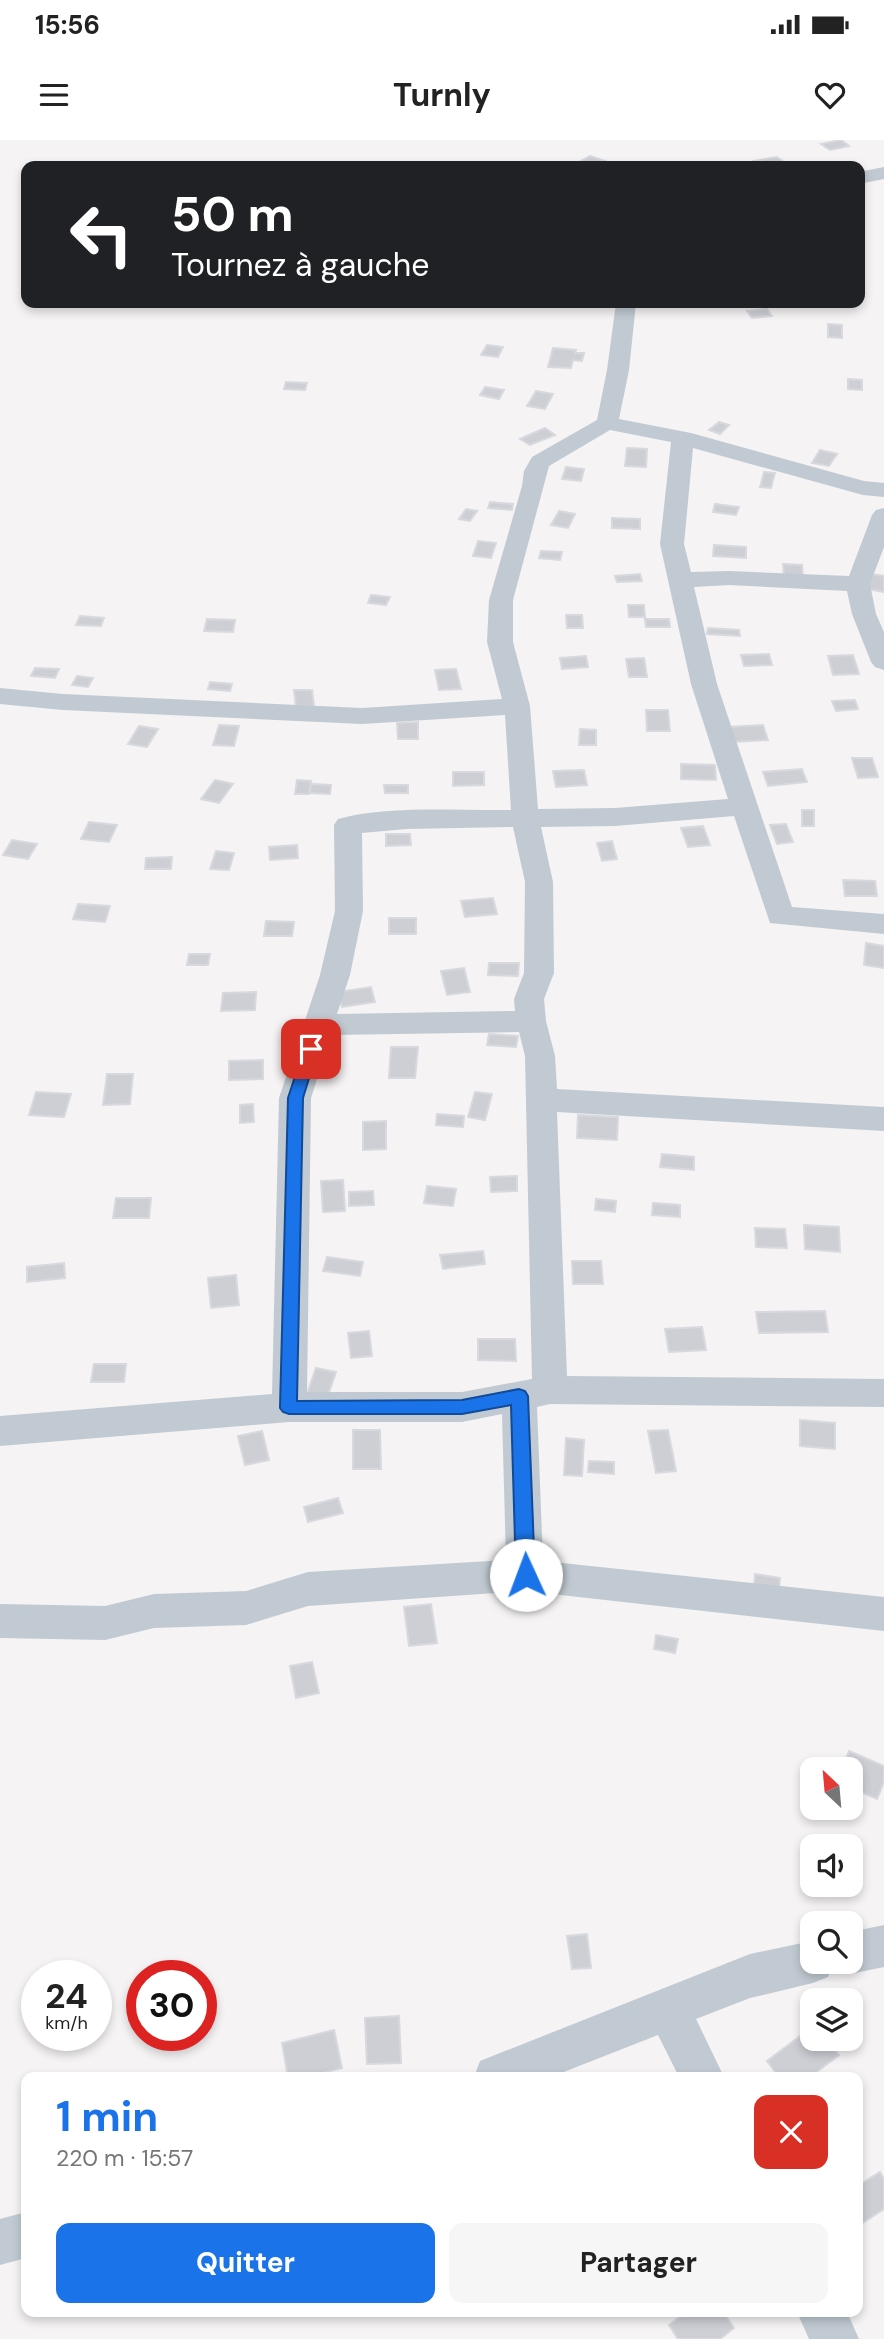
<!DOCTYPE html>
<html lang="fr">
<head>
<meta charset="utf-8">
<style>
  body { margin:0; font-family:"DM Sans",sans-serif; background:#f6f6f6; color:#222; height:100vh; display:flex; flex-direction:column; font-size:26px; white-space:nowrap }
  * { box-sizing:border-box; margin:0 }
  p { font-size:23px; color:#767676 }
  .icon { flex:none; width:38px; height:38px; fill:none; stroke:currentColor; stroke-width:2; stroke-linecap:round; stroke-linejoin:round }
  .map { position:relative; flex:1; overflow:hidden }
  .drawer { position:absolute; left:21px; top:1932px; width:842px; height:245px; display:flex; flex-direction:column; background:#fff; border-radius:14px; box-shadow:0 4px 10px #0003 }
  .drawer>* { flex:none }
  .top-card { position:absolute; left:21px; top:21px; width:844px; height:147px; border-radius:14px; box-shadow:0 4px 10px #0003; background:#202124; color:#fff; overflow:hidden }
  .needle { width:46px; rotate:334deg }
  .controls { position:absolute; left:800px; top:1617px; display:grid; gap:14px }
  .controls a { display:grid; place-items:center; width:63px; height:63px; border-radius:14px; background:#fff; box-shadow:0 4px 10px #0003; font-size:35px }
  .speed { position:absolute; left:21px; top:1820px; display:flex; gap:14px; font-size:35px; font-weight:700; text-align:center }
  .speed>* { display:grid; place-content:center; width:91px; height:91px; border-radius:50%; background:#fff; box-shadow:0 4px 10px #0003; line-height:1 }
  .speed small { font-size:18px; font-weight:400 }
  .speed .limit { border:10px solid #d22; background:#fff; color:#111 }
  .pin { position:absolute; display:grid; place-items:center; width:60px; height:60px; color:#fff; margin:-30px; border-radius:14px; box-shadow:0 4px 10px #0006 }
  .me { position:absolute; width:77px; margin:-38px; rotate:358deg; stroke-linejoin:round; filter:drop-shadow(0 0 5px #0008) }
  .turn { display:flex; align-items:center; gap:24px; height:147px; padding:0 35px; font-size:32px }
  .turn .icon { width:91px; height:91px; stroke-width:2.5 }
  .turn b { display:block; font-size:49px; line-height:60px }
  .round { display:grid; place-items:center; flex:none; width:74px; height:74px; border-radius:14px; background:#f6f6f6 }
  .headline { display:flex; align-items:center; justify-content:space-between; height:119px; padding:0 35px }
  h1 { font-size:42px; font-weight:700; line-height:52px; color:#1a73e8 }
  .primary-button { display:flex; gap:14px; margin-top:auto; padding:14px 35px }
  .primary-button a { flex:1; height:80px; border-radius:14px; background:#1a73e8; color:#fff; font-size:28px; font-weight:700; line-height:80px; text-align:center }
  .primary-button a+a { background:#f6f6f6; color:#222 }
  .status { display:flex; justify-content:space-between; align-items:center; height:49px; padding:0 35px; background:#fff; direction:ltr }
  .status svg { height:19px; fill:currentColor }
  header { display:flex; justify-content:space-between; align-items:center; height:91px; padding:0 35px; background:#fff; font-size:32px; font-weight:700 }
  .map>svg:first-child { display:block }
  .building { fill:#cdcfd5; stroke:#d7d9de; stroke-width:2 }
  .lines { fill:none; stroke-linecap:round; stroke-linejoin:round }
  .minor { fill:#c1cad2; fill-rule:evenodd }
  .route { fill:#1a73e8; stroke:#114b97; stroke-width:2 }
</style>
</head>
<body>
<div class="status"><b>15:56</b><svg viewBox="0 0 49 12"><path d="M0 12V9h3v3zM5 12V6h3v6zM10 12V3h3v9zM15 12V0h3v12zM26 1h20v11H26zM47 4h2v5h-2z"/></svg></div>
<header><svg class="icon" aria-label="menu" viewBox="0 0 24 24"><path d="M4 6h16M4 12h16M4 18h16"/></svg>Turnly<svg class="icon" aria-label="heart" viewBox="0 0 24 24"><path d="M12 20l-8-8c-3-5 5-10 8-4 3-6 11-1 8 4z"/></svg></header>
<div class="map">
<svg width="884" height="2199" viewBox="0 0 884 2199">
  <rect width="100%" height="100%" fill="#f5f3f3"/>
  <g class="building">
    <polygon points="841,0 849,6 830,10 821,4"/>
    <polygon points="590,16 605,21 596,26 581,21"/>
    <polygon points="777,17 786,24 760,26 754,21"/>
    <polygon points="767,169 772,176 752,178 747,171"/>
    <polygon points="828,184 842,185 842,198 828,197"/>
    <polygon points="487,205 503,207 498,217 481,215"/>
    <polygon points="553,208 576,210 575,213 584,213 582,221 573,220 571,228 548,227"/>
    <polygon points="848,239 862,240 862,250 848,249"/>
    <polygon points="286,242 307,243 305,250 284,249"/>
    <polygon points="485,247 504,250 499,259 480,255"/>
    <polygon points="536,251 553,254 545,269 527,266"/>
    <polygon points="719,282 729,285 720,294 709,290"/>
    <polygon points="545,288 555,295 530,305 520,299"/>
    <polygon points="627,308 647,309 646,327 625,326"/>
    <polygon points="820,310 837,314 829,326 812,323"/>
    <polygon points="566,327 584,329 581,341 562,339"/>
    <polygon points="764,332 775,333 771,348 760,347"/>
    <polygon points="490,362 513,364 512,370 488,368"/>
    <polygon points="715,364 739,367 736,375 713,372"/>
    <polygon points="466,369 477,371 470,381 459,379"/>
    <polygon points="559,371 575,374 568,388 551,385"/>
    <polygon points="612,378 640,379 640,389 612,388"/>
    <polygon points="478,401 496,403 491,418 473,416"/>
    <polygon points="714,405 746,407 746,418 713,416"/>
    <polygon points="541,411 562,412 560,420 539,418"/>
    <polygon points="783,424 802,425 803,436 784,436"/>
    <polygon points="640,434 642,441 617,442 615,436"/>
    <polygon points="872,434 884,436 884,452 867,449"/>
    <polygon points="371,455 390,457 386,465 368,463"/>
    <polygon points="628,465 644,465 645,477 629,477"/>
    <polygon points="566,475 582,475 583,488 567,488"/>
    <polygon points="80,476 104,478 101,486 76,485"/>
    <polygon points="207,479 235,480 233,492 204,491"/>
    <polygon points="645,479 669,479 670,487 646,487"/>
    <polygon points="708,488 739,490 740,496 707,494"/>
    <polygon points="769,514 772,525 744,526 741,515"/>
    <polygon points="853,515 859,534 833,535 828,516"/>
    <polygon points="586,516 588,527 562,529 560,518"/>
    <polygon points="644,518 647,537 629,537 626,519"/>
    <polygon points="35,528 59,529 55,538 31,536"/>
    <polygon points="456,529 461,549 439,550 435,530"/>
    <polygon points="77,536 93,538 88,547 72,545"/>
    <polygon points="210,542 232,544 230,551 208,549"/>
    <polygon points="294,550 312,550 314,566 296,567"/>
    <polygon points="855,560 858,569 836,571 832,561"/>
    <polygon points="646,570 668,570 670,591 647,591"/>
    <polygon points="418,582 418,599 398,599 397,583"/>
    <polygon points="219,585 239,586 234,606 213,605"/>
    <polygon points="763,585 768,600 732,602 728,587"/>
    <polygon points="139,586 158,589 147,607 128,604"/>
    <polygon points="580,589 596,590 596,605 579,605"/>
    <polygon points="852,618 872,618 878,637 858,638"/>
    <polygon points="681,624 715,625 716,640 681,639"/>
    <polygon points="802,629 807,642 768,646 763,632"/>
    <polygon points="584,630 587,645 556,647 553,631"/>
    <polygon points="453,632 484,632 484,645 453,646"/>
    <polygon points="215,640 233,644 219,663 201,659"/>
    <polygon points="297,640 311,641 309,654 295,654"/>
    <polygon points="311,644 331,645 330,654 310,653"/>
    <polygon points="384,645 408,645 408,653 385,653"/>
    <rect x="802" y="670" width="12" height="16"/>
    <polygon points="89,682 117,685 109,702 81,699"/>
    <polygon points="786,684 793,702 777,704 770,685"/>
    <polygon points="703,686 710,705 688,707 681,688"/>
    <polygon points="386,694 410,694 411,705 386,706"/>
    <polygon points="12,700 37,704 28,719 3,715"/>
    <polygon points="612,701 617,719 602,721 597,703"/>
    <polygon points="297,705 298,718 270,720 269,707"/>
    <polygon points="216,711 234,713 229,730 210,729"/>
    <polygon points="172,717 171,729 145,729 146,718"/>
    <polygon points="843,740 875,741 877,756 845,756"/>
    <polygon points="493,758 497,774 465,777 461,761"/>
    <polygon points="78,764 110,766 105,782 73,779"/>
    <rect x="389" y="778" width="27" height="16"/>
    <polygon points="266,781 294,782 292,796 264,796"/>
    <polygon points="866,803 884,806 884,828 864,825"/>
    <polygon points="189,814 210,814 208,825 187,825"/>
    <polygon points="489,823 519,823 518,836 488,835"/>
    <polygon points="464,828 470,852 447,855 441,831"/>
    <polygon points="371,847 375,862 342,867 338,852"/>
    <polygon points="256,852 255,870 221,871 223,853"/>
    <polygon points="489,894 518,896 516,907 487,905"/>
    <polygon points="391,907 418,907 415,938 389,938"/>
    <polygon points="263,920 263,939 229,940 229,921"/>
    <polygon points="107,934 133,934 130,964 103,965"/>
    <polygon points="36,952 71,954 64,977 29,975"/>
    <polygon points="475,952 492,954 485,980 468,977"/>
    <polygon points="253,964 254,982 240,983 240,965"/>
    <polygon points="437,974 464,976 463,987 436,985"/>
    <polygon points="578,975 618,977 617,1000 577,998"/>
    <polygon points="386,981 386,1009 363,1010 363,982"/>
    <polygon points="662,1014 694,1017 694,1030 660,1027"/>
    <polygon points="517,1036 517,1051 491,1052 490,1037"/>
    <polygon points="343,1040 345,1071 323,1072 321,1041"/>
    <polygon points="427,1046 456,1049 453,1066 424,1063"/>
    <polygon points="373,1051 374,1065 349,1066 349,1052"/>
    <polygon points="116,1058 151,1058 149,1078 113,1078"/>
    <polygon points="596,1059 616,1061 615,1072 595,1070"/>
    <polygon points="653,1063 680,1065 680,1077 652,1075"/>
    <polygon points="804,1085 839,1087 840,1112 805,1109"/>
    <polygon points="755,1088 785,1089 787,1108 756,1107"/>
    <polygon points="483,1111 485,1124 443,1129 440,1115"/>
    <polygon points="327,1117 363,1122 360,1136 323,1131"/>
    <polygon points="572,1121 601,1121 603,1144 573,1144"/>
    <polygon points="64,1123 65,1138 27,1142 27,1127"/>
    <polygon points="236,1135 239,1165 211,1168 208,1138"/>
    <polygon points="825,1171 828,1192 759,1193 756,1172"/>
    <polygon points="702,1187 706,1210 669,1212 665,1189"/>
    <polygon points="369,1191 372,1216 351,1218 348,1193"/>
    <polygon points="478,1199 515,1199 516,1221 478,1220"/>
    <polygon points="94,1224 126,1224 124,1242 91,1242"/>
    <polygon points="316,1228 336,1232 327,1258 307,1254"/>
    <polygon points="800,1280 835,1283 835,1309 800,1306"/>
    <polygon points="353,1290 380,1290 381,1329 353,1329"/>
    <polygon points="668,1290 676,1331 656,1333 648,1291"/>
    <polygon points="262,1291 269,1320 245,1325 238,1296"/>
    <polygon points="566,1298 584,1300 582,1336 564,1335"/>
    <polygon points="589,1321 614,1322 614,1334 588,1332"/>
    <polygon points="338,1358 343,1373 308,1382 304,1367"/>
    <polygon points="755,1434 780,1438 779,1451 754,1448"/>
    <polygon points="431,1464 437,1503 409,1506 404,1467"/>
    <polygon points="656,1495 678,1499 675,1513 654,1509"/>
    <polygon points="312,1522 319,1553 296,1558 290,1526"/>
    <polygon points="849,1611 884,1626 884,1642 877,1659 850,1647 850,1629 842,1629"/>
    <polygon points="587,1794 591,1828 572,1829 567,1796"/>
    <polygon points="399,1876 401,1923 367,1924 365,1878"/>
    <polygon points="812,1887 812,1899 826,1899 839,1915 810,1937 779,1937 767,1921"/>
    <polygon points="334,1890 342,1928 306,1937 288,1937 282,1903"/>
    <polygon points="880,2032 884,2039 884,2069 858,2086 858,2046"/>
    <polygon points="686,2172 723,2172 734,2188 720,2199 678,2199 669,2185"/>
  </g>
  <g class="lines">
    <g class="minor">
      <polygon points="884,27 884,39 859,44 859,32"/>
      <path d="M 616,163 L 636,163 L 629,230 L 619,279 L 691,293 L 864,341 L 884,343 L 884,357 L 863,355 L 693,308 L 684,404 L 691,432 L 729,431 L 849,436 L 872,375 L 876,370 L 884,368 L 884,407 L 870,444 L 876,474 L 884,492 L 884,530 L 875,527 L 871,522 L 852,474 L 847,451 L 729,445 L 694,447 L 717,544 L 792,767 L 884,774 L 884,794 L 770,783 L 734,676 L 615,686 L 541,687 L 553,742 L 554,833 L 544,859 L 546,881 L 555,916 L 557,949 L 884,967 L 884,991 L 557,972 L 567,1236 L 884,1239 L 884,1267 L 550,1264 L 537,1267 L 543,1421 L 884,1457 L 884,1491 L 525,1451 L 308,1466 L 246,1485 L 154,1488 L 105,1500 L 0,1498 L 0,1464 L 105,1466 L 154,1454 L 246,1451 L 308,1432 L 506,1420 L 502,1274 L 462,1282 L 289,1282 L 0,1306 L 0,1276 L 272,1254 L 279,958 L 320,835 L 335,771 L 334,685 L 338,679 C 390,665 457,671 511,670 L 505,575 L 362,584 L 63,570 L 0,564 L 0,548 L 63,554 L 362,568 L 502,559 L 487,502 L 489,460 L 522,346 L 524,331 L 532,317 L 597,280 L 607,230 ZM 610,290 L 671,302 L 660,404 L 691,544 L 728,659 L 615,668 L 538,669 L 530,566 L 513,502 L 513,460 L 549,326 ZM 513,687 L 525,742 L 524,833 L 514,859 L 515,871 L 337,874 L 350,835 L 363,771 L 362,693 L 406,689 ZM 519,892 L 525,916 L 532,1239 L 462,1252 L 307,1252 L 311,958 L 331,895 Z"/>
      <polygon points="884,1785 884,1827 850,1834 835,1828 833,1825 828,1837 813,1843 750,1858 696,1879 724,1937 679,1937 658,1895 551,1937 474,1937 480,1921 750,1814 812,1801 812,1822 850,1822 850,1792"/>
      <polygon points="26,2072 26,2118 0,2125 0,2079"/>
      <polygon points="797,2172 847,2172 859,2199 809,2199"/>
    </g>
  </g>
  <polygon class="route" points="311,904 318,909 303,958 297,1261 462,1260 519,1249 525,1251 528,1256 535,1435 532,1441 526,1443 519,1441 516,1435 511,1265 462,1274 289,1274 283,1272 280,1268 288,958 304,909"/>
</svg>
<div class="controls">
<a><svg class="needle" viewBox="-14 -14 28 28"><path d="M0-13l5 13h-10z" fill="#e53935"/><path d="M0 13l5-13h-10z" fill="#767676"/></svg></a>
<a><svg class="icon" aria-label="sound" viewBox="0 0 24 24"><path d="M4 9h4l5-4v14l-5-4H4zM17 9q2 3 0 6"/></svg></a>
<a><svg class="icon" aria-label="search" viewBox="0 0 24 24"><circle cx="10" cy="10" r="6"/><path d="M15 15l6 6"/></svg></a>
<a><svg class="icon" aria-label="layers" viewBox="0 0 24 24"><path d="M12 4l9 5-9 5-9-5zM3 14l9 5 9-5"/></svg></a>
</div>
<div class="speed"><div>24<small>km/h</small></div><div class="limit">30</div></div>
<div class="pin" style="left:311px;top:909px;background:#d93025"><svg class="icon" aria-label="arrive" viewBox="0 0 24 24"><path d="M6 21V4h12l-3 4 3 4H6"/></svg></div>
<svg class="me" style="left:526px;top:1435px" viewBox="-20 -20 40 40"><circle r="19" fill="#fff"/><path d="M0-13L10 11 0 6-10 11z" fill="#1a73e8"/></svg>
<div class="top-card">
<div class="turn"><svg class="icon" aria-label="left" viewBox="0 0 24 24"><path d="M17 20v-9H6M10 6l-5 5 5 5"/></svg><div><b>50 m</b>Tournez à gauche</div></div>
</div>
<section class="drawer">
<div class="headline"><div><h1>1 min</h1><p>220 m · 15:57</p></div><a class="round" style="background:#d93025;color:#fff"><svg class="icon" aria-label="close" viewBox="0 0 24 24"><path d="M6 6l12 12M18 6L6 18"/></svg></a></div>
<div class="primary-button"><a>Quitter</a><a>Partager</a></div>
</section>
</div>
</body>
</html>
